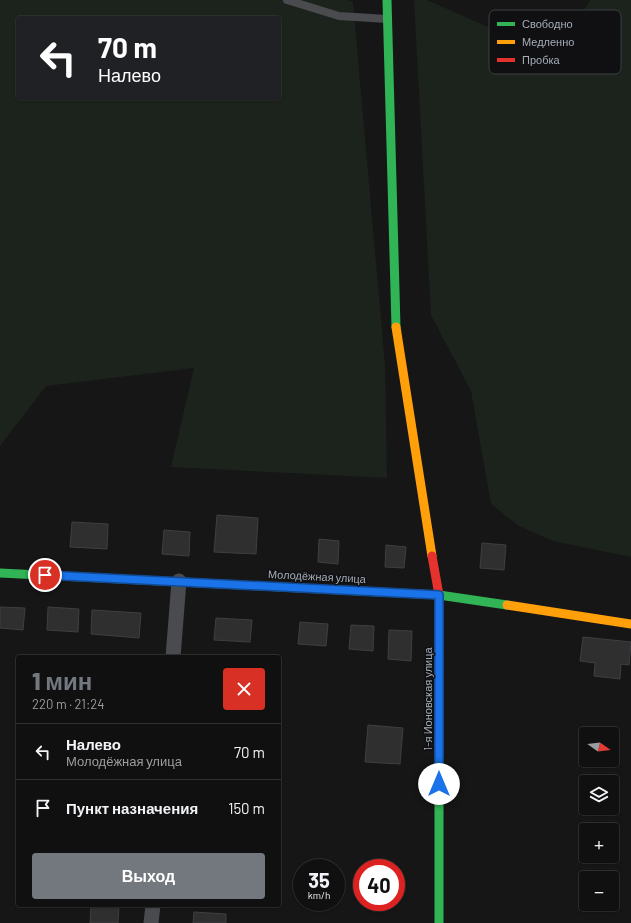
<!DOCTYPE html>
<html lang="ru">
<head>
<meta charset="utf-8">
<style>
  body { margin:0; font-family:Barlow,sans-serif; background:#1e1e1e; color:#f1f3f6; height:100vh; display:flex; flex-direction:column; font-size:15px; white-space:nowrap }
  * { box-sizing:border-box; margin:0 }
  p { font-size:13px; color:#9c9d9f }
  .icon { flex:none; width:22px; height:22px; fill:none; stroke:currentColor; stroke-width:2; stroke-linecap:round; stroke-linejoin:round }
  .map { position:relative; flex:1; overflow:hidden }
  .sheet { position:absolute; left:16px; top:655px; width:265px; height:252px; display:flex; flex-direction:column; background:#101010; border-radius:4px; box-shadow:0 1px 3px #0004,0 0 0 1px #303030 }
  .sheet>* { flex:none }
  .banner { position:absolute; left:16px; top:16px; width:265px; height:84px; border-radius:4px; box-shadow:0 1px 3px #0004,0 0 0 1px #303030; background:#202124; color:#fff; overflow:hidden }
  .needle { width:26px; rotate:104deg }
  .controls { position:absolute; left:579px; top:727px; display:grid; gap:8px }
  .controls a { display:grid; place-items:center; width:40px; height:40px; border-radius:4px; background:#101010; box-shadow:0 1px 3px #0004,0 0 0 1px #303030; font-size:20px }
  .speed { position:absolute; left:293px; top:859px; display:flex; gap:8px; font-size:20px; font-weight:700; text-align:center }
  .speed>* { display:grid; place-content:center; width:52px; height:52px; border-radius:50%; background:#101010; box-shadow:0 1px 3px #0004,0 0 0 1px #303030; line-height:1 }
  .speed small { font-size:10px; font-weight:400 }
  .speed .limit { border:6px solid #d22; background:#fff; color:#111 }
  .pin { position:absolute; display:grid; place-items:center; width:34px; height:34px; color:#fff; margin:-17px; border:2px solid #fff; border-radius:50%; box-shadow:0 1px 4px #0007 }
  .me { position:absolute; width:44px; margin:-22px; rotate:0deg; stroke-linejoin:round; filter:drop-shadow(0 0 3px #0008) }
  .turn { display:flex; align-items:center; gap:14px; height:84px; padding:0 16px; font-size:18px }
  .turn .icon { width:52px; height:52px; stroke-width:2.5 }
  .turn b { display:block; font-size:28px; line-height:34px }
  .round { display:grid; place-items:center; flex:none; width:42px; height:42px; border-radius:4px; background:#1e1e1e }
  .headline { display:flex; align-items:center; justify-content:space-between; height:68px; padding:0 16px }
  h1 { font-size:24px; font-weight:800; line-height:30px; color:#73787f }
  .cta { display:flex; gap:8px; margin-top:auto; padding:8px 16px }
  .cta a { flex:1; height:46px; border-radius:4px; background:#73787f; color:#fff; font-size:16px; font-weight:800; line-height:46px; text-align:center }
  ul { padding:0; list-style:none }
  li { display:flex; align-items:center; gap:12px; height:56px; padding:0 16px; border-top:1px solid #303030 }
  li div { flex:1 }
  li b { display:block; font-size:15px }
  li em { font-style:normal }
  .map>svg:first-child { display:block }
  .green { fill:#1b231c; fill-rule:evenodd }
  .building { fill:#2f2f30; stroke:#3e3f42 }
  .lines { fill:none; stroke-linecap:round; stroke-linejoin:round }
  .lane { stroke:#494b4f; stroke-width:8 }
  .street { stroke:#494b4f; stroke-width:15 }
  .fast { stroke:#30b455; stroke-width:9 }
  .slow { stroke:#ff9f0a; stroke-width:9 }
  .jam { stroke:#e5322d; stroke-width:9 }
  .route-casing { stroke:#114b97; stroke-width:10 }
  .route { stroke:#1a73e8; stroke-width:7 }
  .labels { text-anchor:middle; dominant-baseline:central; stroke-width:3; stroke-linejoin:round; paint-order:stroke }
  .street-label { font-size:11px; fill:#a5adb8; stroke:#101012 }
  .key { fill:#101012; stroke:#3d3f44; stroke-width:1 }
  .key-label { font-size:11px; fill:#a5adb8 }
</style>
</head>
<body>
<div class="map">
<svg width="631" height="923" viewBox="0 0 631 923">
  <rect width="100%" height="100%" fill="#161616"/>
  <g class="green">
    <path d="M 0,0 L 347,0 L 353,2 L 385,365 L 387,478 L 171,467 L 194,368 L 46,386 L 0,446 ZM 18,18 L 279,18 L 279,98 L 18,98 Z"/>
    <polygon points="414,0 427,0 556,57 590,0 631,0 631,557 553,541 519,526 491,504 471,391 431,315"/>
  </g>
  <g class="building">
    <polygon points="217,515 258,518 256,554 214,552"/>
    <polygon points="72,522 108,524 107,549 70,547"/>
    <polygon points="164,530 190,532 189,556 162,554"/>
    <polygon points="319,539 339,541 338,564 318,562"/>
    <polygon points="482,543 506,545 504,570 480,568"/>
    <polygon points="386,545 406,547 404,568 385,567"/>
    <polygon points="0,607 25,608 23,630 0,628"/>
    <polygon points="48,607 79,609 78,632 47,630"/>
    <polygon points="92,610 141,613 139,638 91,634"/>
    <polygon points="216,618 252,620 250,642 214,640"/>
    <polygon points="300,622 328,624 326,646 298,644"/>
    <polygon points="351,625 374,626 373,651 349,649"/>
    <polygon points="389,630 412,631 411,661 388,659"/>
    <polygon points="583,637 631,642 629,665 621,664 620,679 594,676 595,663 580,661"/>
    <polygon points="368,725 403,728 400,764 365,762"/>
    <polygon points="91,905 119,905 118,923 90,923"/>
    <polygon points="194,912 226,914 226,923 193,923"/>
  </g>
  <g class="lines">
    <polyline class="lane" points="287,0 339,16 387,19"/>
    <g class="street">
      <polyline points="173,657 179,581"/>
      <polyline points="151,923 153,905"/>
    </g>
    <g class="fast">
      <polyline points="387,0 396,327"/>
      <polyline points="0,573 439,595 507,605"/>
      <polyline points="439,690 439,923"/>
    </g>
    <g class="slow">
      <polyline points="396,327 432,556"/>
      <polyline points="507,605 631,624"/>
    </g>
    <polyline class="jam" points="432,556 439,595 439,690"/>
  </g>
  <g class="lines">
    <defs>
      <polyline id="route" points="45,575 439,595 439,784"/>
    </defs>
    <use href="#route" class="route-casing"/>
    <use href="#route" class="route"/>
  </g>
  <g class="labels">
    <g class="street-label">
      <text transform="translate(317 576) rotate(3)">Молодёжная улица</text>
      <text transform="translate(427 699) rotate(-90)">1-я Ионовская улица</text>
    </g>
  </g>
  <rect x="489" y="10" width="132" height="64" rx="6" class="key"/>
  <rect x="497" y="22" width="18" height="4" fill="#30b455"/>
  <rect x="497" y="40" width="18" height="4" fill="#ff9f0a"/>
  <rect x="497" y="58" width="18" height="4" fill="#e5322d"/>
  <g class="key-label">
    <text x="522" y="28">Свободно</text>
    <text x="522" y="46">Медленно</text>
    <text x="522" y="64">Пробка</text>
  </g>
</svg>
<div class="controls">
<a><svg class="needle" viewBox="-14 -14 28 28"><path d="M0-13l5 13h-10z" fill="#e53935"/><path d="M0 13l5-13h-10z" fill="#9c9d9f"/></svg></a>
<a><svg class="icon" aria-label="layers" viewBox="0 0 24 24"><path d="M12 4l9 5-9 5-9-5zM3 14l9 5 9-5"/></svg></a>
<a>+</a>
<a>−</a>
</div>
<div class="speed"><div>35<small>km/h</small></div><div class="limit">40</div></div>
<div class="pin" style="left:45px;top:575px;background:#d93025"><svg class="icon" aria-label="arrive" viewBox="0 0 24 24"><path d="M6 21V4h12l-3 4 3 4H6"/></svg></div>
<svg class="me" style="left:439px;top:784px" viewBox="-20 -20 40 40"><circle r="19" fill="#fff"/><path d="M0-13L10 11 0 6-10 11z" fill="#1a73e8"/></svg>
<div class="banner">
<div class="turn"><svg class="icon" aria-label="left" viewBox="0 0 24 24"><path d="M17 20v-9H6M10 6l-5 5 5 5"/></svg><div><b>70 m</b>Налево</div></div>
</div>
<section class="sheet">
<div class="headline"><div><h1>1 мин</h1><p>220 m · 21:24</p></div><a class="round" style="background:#d93025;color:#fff"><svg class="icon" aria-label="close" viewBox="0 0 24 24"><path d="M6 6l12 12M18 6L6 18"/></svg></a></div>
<ul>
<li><svg class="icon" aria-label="left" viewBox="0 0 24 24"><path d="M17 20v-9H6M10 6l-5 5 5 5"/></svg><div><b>Налево</b><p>Молодёжная улица</p></div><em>70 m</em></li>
<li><svg class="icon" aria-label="arrive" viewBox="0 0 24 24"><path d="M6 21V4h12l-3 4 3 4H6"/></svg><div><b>Пункт назначения</b></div><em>150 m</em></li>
</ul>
<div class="cta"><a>Выход</a></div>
</section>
</div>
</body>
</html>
